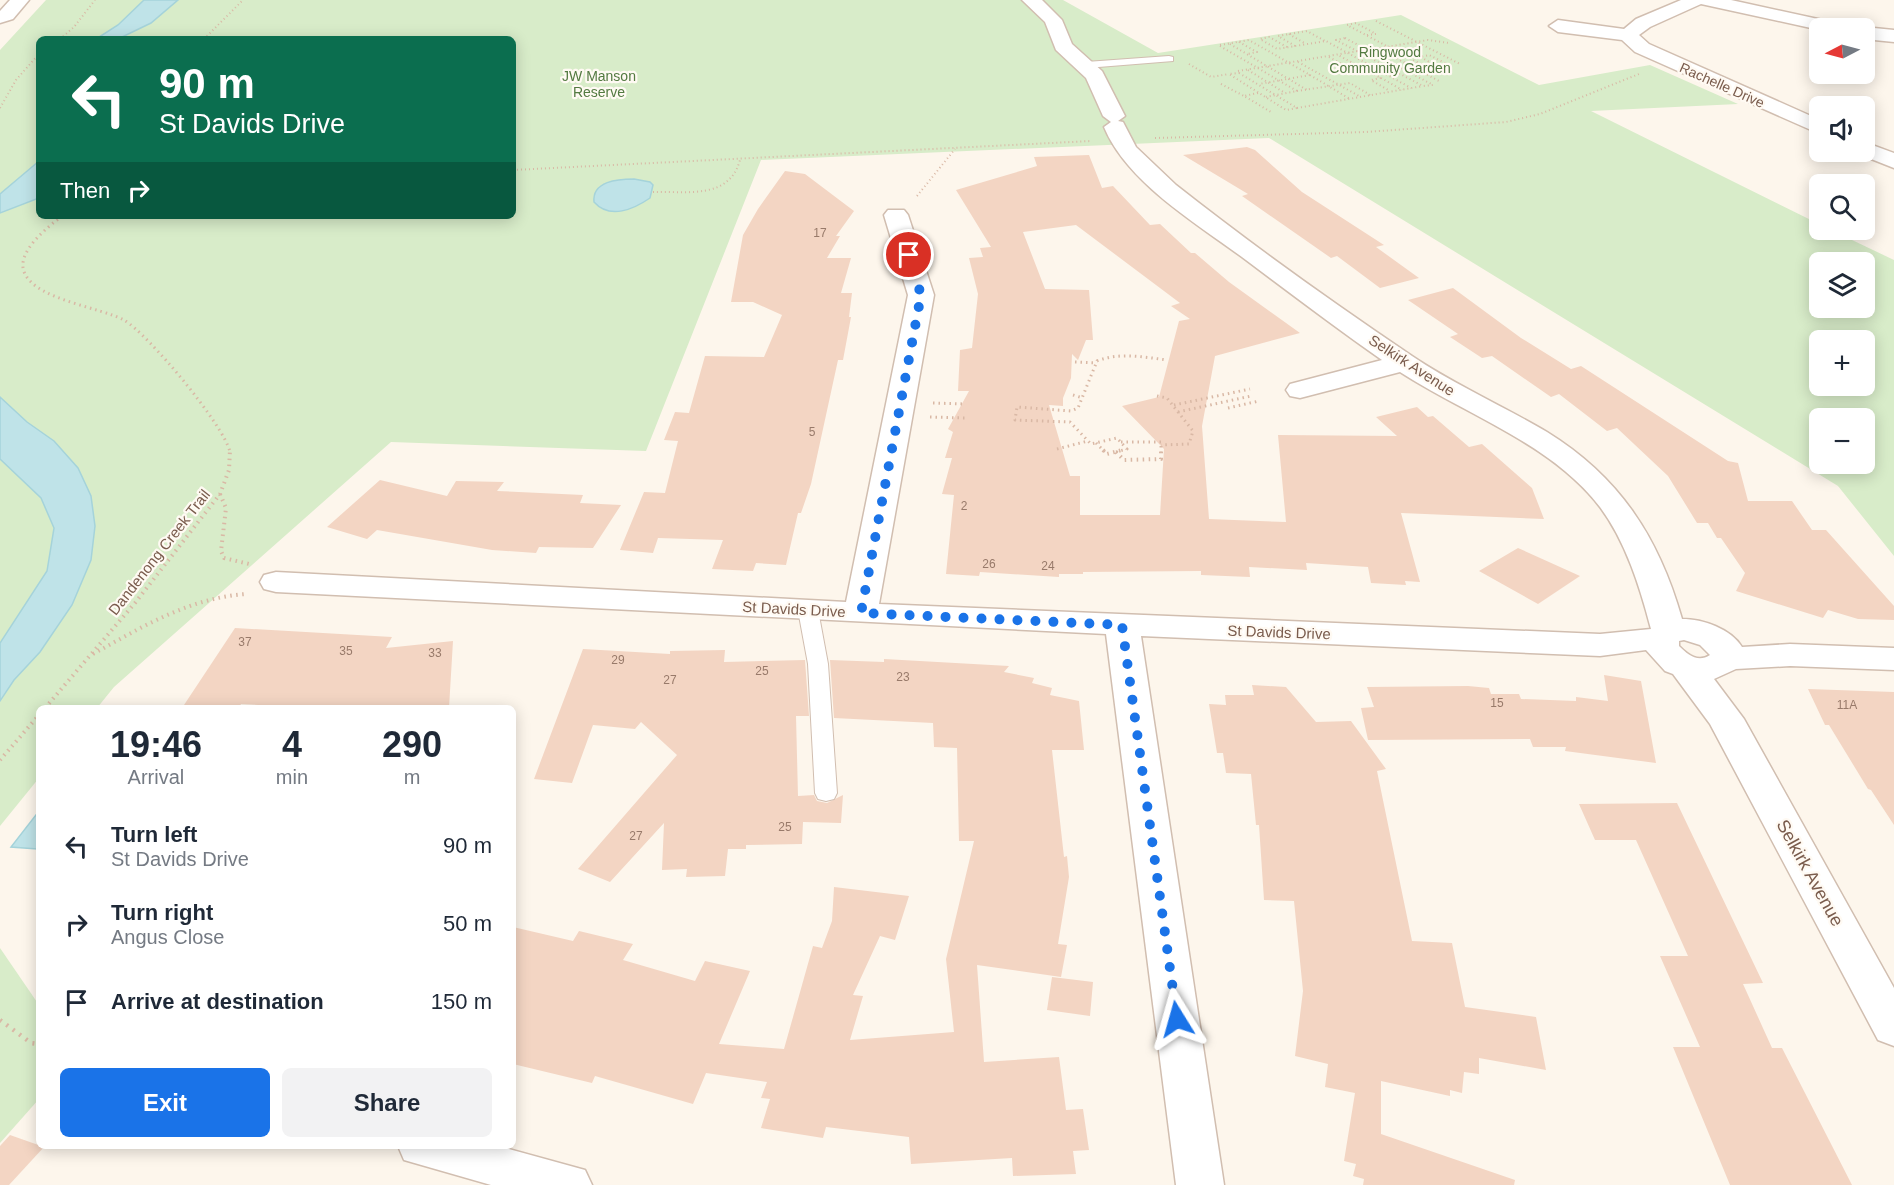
<!DOCTYPE html>
<html lang="en">
<head>
<meta charset="utf-8">
<style>
  body { margin:0; font-family:Arial,sans-serif; background:#f2f2f3; color:#1f2937; height:100vh; display:flex; flex-direction:column; font-size:22px; white-space:nowrap }
  * { box-sizing:border-box; margin:0 }
  p { font-size:20px; color:#747a83 }
  .icon { flex:none; width:33px; height:33px; fill:none; stroke:currentColor; stroke-width:2; stroke-linecap:round; stroke-linejoin:round }
  .map { position:relative; flex:1; overflow:hidden }
  .details { position:absolute; left:36px; top:705px; width:480px; height:444px; display:flex; flex-direction:column; background:#fff; border-radius:9px; box-shadow:0 3px 15px #0003 }
  .details>* { flex:none }
  .banner { position:absolute; left:36px; top:36px; width:480px; height:183px; border-radius:9px; box-shadow:0 3px 15px #0003; background:#0b6e4f; color:#fff; overflow:hidden }
  .needle { width:39px; rotate:264deg }
  .controls { position:absolute; left:1809px; top:18px; display:grid; gap:12px }
  .controls a { display:grid; place-items:center; width:66px; height:66px; border-radius:9px; background:#fff; box-shadow:0 3px 15px #0003; font-size:30px }
  .pin { position:absolute; display:grid; place-items:center; width:51px; height:51px; color:#fff; margin:-26px; border:3px solid #fff; border-radius:50%; box-shadow:0 2px 6px #0007 }
  .me { position:absolute; width:66px; margin:-33px; rotate:352deg; stroke-linejoin:round; filter:drop-shadow(0 0 4px #0008) }
  .turn { display:flex; align-items:center; gap:21px; height:126px; padding:0 24px; font-size:27px }
  .turn .icon { width:78px; height:78px; stroke-width:2.5 }
  .turn b { display:block; font-size:42px; line-height:51px }
  .then { display:flex; align-items:center; height:57px; padding:0 24px; background:#0003; gap:12px; font-size:22px }
  .eta { display:flex; justify-content:space-evenly; align-items:center; height:102px; text-align:center }
  .eta b { font-size:36px; font-weight:600; line-height:42px }
  .action { display:flex; gap:12px; margin-top:auto; padding:12px 24px }
  .action a { flex:1; height:69px; border-radius:9px; background:#1a73e8; color:#fff; font-size:24px; font-weight:600; line-height:69px; text-align:center }
  .action a+a { background:#f2f2f3; color:#1f2937 }
  ul { padding:0; list-style:none }
  li { display:flex; align-items:center; gap:18px; height:78px; padding:0 24px }
  li div { flex:1 }
  li b { display:block; font-size:22px }
  li em { font-style:normal }
  .map>svg:first-child { display:block }
  .green { fill:#d8ecc9; fill-rule:evenodd }
  .water { fill:#bfe3e8; stroke:#a5d3da; stroke-width:1.5 }
  .building { fill:#f3d5c3; fill-rule:evenodd }
  .lines { fill:none; stroke-linecap:round; stroke-linejoin:round }
  .lane-casing { stroke:#d1beb0; stroke-width:2 }
  .street-casing { stroke:#d1beb0; stroke-width:3 }
  .path-far3 { stroke:#d9b8a5; stroke-width:2; stroke-dasharray:1 3; stroke-linecap:butt }
  .path-far2 { stroke:#d9b8a5; stroke-width:3; stroke-dasharray:1.5 4; stroke-linecap:butt }
  .path-far1 { stroke:#d9b8a5; stroke-width:4; stroke-dasharray:1.5 4.5; stroke-linecap:butt }
  .path { stroke:#d9b8a5; stroke-width:4.5; stroke-dasharray:2 6; stroke-linecap:butt }
  .lane { fill:#fff; fill-rule:evenodd }
  .street { fill:#fff; fill-rule:evenodd }
  .route { stroke:#1a73e8; stroke-width:10; stroke-dasharray:0 18 }
  .labels { text-anchor:middle; dominant-baseline:central; stroke-width:4.5; stroke-linejoin:round; paint-order:stroke }
  .number-label { font-size:12px; fill:#987a6a }
  .far-park-label { font-size:14px; fill:#537a41; stroke:#fffaf3 }
  .far-street-label { font-size:14px; fill:#7a5c4d; stroke:#fffaf3 }
  .street-label { font-size:15px; fill:#7a5c4d; stroke:#fffaf3 }
  .near-street-label { font-size:18px; fill:#7a5c4d; stroke:#fffaf3 }
</style>
</head>
<body>
<div class="map">
<svg width="1894" height="1185" viewBox="0 0 1894 1185">
  <rect width="100%" height="100%" fill="#fdf6ec"/>
  <g class="green">
    <path d="M 46,0 L 1063,0 L 1158,53 L 1401,15 L 1539,85 L 1650,65 L 1738,104 L 1591,111 L 1819,224 L 1820,230 L 1831,230 L 1894,260 L 1894,556 L 1838,486 L 1269,138 L 761,160 L 646,451 L 391,442 L 114,687 L 97,708 L 39,708 L 39,778 L 0,826 L 0,50 ZM 39,39 L 513,39 L 513,216 L 39,216 ZM 1820,262 L 1864,262 L 1864,308 L 1820,308 ZM 1820,340 L 1864,340 L 1864,386 L 1820,386 ZM 1820,418 L 1864,418 L 1864,464 L 1820,464 Z"/>
    <polygon points="0,948 39,1005 39,1099 0,1143"/>
  </g>
  <g class="water">
    <polygon points="144,0 178,0 151,23 118,39 96,39 118,25"/>
    <polygon points="39,161 39,198 0,213 0,194"/>
    <path d="M 634,179 L 650,182 L 653,185 L 650,198 C 634,209 610,220 594,202 C 592,181 618,179 634,179 Z"/>
    <polygon points="0,397 27,422 54,441 78,468 91,496 95,526 91,560 72,605 40,652 14,680 0,701 0,643 47,571 54,528 41,498 0,459"/>
    <polygon points="39,811 37,849 11,847"/>
  </g>
  <g class="building">
    <polygon points="1247,147 1255,150 1302,192 1384,245 1376,247 1419,278 1380,288 1337,256 1331,258 1242,196 1248,194 1183,155"/>
    <path d="M 1089,155 L 1102,188 L 1113,186 L 1150,225 L 1160,224 L 1191,253 L 1195,253 L 1229,282 L 1300,333 L 1215,356 L 1202,426 L 1209,519 L 1286,522 L 1278,435 L 1397,436 L 1376,417 L 1417,407 L 1428,417 L 1433,416 L 1469,447 L 1482,444 L 1532,488 L 1544,519 L 1401,513 L 1420,582 L 1405,581 L 1406,585 L 1371,583 L 1368,567 L 1306,563 L 1307,570 L 1249,567 L 1250,577 L 1201,575 L 1201,571 L 1083,572 L 1083,574 L 1059,574 L 1059,577 L 980,572 L 979,576 L 946,574 L 954,495 L 942,494 L 952,458 L 945,458 L 953,432 L 948,429 L 969,391 L 958,391 L 960,350 L 972,348 L 978,294 L 969,258 L 983,257 L 980,248 L 991,247 L 956,190 L 1037,166 L 1034,157 ZM 1076,225 L 1180,303 L 1171,306 L 1190,319 L 1179,321 L 1159,397 L 1122,406 L 1164,449 L 1160,515 L 1080,515 L 1080,476 L 1070,476 L 1049,405 L 1063,406 L 1063,398 L 1071,378 L 1072,354 L 1078,360 L 1086,340 L 1093,340 L 1089,290 L 1045,289 L 1023,232 Z"/>
    <polygon points="785,171 805,174 854,211 836,236 840,236 827,258 851,258 841,293 852,293 849,317 851,317 843,360 838,360 811,484 801,513 798,513 786,565 756,563 753,571 712,569 723,540 658,538 653,553 620,550 644,492 665,493 678,441 664,440 675,412 689,413 705,356 764,357 782,315 753,302 731,302 743,235 758,209"/>
    <polygon points="1453,288 1521,338 1571,369 1581,366 1728,461 1738,463 1748,501 1792,501 1812,530 1826,530 1894,606 1894,620 1858,619 1828,610 1823,618 1736,591 1745,573 1721,538 1717,538 1708,523 1697,523 1668,476 1617,428 1607,431 1559,394 1551,397 1492,356 1482,358 1450,337 1458,334 1408,300"/>
    <polygon points="380,480 447,496 456,481 504,482 497,491 583,495 580,503 621,505 593,548 539,547 536,553 492,550 377,530 367,539 327,527"/>
    <polygon points="1518,548 1580,576 1538,604 1479,571"/>
    <polygon points="235,628 392,637 386,648 453,641 449,708 312,708 241,704 239,708 182,708"/>
    <polygon points="583,649 670,654 670,651 725,650 724,662 805,660 809,716 796,716 798,796 814,795 817,801 827,803 843,795 841,823 803,822 802,844 746,845 746,849 728,849 725,876 686,877 687,869 662,870 664,823 610,882 578,869 677,755 641,722 635,729 593,725 572,783 534,779"/>
    <polygon points="884,659 1009,666 1004,672 1034,678 1032,683 1052,688 1050,695 1079,701 1084,750 1052,750 1064,857 1067,856 1069,877 1058,944 1067,945 1061,977 977,965 984,1062 1059,1057 1066,1110 1083,1109 1089,1150 1073,1151 1076,1174 1013,1176 1012,1158 911,1164 909,1137 826,1127 823,1138 761,1128 770,1099 761,1098 767,1082 706,1073 693,1104 595,1076 592,1083 513,1064 513,927 573,941 579,931 633,944 623,960 695,981 705,961 750,971 719,1044 784,1049 813,946 822,948 832,921 834,887 909,896 895,940 880,936 853,995 863,996 850,1040 954,1032 946,959 974,841 959,841 957,748 934,747 933,723 834,718 830,660 884,662"/>
    <polygon points="1604,675 1641,681 1656,763 1565,751 1566,747 1533,747 1530,739 1368,740 1361,708 1374,707 1367,687 1468,686 1489,688 1491,694 1519,694 1521,699 1576,701 1576,697 1608,701"/>
    <polygon points="1252,685 1286,687 1316,722 1351,721 1386,769 1377,771 1412,941 1452,943 1465,1007 1536,1017 1546,1070 1479,1058 1479,1074 1464,1072 1462,1093 1450,1090 1450,1096 1381,1081 1381,1134 1515,1180 1514,1185 1363,1185 1364,1179 1353,1176 1356,1164 1344,1161 1355,1093 1325,1087 1328,1064 1295,1056 1303,991 1294,901 1264,900 1259,825 1256,825 1251,774 1226,773 1223,753 1217,753 1209,704 1226,705 1225,695 1254,695"/>
    <polygon points="1808,689 1894,692 1894,825 1871,790 1868,789 1829,725 1825,725"/>
    <polygon points="1677,803 1763,983 1743,984 1772,1048 1782,1048 1852,1185 1730,1185 1673,1047 1700,1047 1660,956 1688,956 1636,840 1595,840 1579,804"/>
    <polygon points="1052,977 1093,982 1090,1016 1047,1010"/>
    <polygon points="10,1135 44,1147 9,1185 0,1185 0,1146"/>
  </g>
  <g class="lines">
    <defs>
      <g id="lane">
        <polygon points="1169,56 1173,57 1173,61 1086,68 1080,65 1086,62"/>
        <polygon points="808,604 815,606 818,610 828,664 837,793 834,799 826,801 818,799 815,793 808,664 798,610 801,606"/>
      </g>
      <g id="street">
        <polygon points="10,0 29,0 13,19 0,23 0,11"/>
        <path d="M 1022,0 L 1042,0 L 1062,20 L 1072,44 L 1102,71 L 1125,116 L 1118,121 L 1123,122 L 1136,147 L 1176,185 C 1252,245 1332,302 1412,356 C 1455,385 1503,406 1547,432 C 1620,477 1659,538 1682,619 C 1703,619 1731,629 1742,647 L 1790,644 L 1894,648 L 1894,670 L 1790,666 L 1736,669 L 1714,679 L 1744,719 L 1894,988 L 1894,1046 L 1878,1040 L 1710,724 L 1673,674 L 1665,671 L 1646,650 L 1600,656 L 1141,636 L 1224,1185 L 1176,1185 L 1106,634 L 276,592 L 264,589 L 260,582 L 264,575 L 276,572 L 846,602 L 908,295 L 884,215 L 888,210 L 904,210 L 908,215 L 934,295 L 879,604 L 1600,634 L 1651,629 C 1640,587 1626,542 1600,507 C 1551,443 1466,415 1400,372 L 1300,398 L 1290,396 L 1286,390 L 1290,384 L 1382,360 C 1336,328 1291,294 1246,260 C 1199,225 1127,183 1104,127 L 1111,122 L 1103,116 L 1086,78 L 1056,50 L 1045,22 ZM 1684,640 L 1700,645 L 1710,655 C 1698,663 1688,655 1679,646 L 1679,641 Z"/>
        <polygon points="1681,0 1731,0 1841,24 1843,28 1820,30 1701,4 1650,27 1639,35 1649,44 1820,120 1820,134 1635,52 1622,40 1558,32 1549,26 1558,20 1624,29 1636,19"/>
        <polygon points="1864,27 1894,30 1894,42 1864,39 1864,28 1859,28"/>
        <polygon points="1864,142 1894,153 1894,168 1856,153 1864,152"/>
        <polygon points="398,1146 498,1146 585,1170 592,1185 491,1185 404,1160"/>
      </g>
    </defs>
    <use href="#lane" class="lane-casing"/>
    <use href="#street" class="street-casing"/>
    <g class="path-far3">
      <polyline points="1376,21 1460,64"/>
      <polyline points="1289,34 1306,44"/>
      <polyline points="1367,35 1376,34 1356,23 1347,25 1430,69 1441,68 1420,57 1429,55 1449,65"/>
      <polygon points="1345,38 1433,85 1423,86 1336,40"/>
      <polyline points="60,39 74,27 95,0"/>
      <polyline points="204,39 243,0"/>
      <polyline points="1239,42 1257,52 1247,54"/>
      <polyline points="1230,44 1307,90"/>
      <polyline points="1220,45 1249,40 1310,75 1259,84"/>
      <polyline points="1220,46 1297,91 1266,97"/>
      <polyline points="1295,46 1278,36 1307,31 1325,41"/>
      <polyline points="1287,47 1269,37 1260,39 1277,49 1326,41 1411,88"/>
      <polyline points="1379,49 1420,71"/>
      <polyline points="1368,50 1428,40 1449,43"/>
      <polyline points="1329,57 1349,68 1360,67 1338,55"/>
      <polyline points="1298,62 1359,96"/>
      <polyline points="1189,64 1211,77 1229,74"/>
      <polyline points="1360,67 1381,78 1371,80 1390,91"/>
      <polyline points="1248,70 1285,93"/>
      <polyline points="1238,71 1358,51"/>
      <polyline points="1420,71 1441,82"/>
      <polygon points="1239,73 1297,108 1286,110 1229,74"/>
      <polyline points="1310,75 1350,99"/>
      <polyline points="1381,78 1402,90"/>
      <polyline points="1221,84 1244,96"/>
      <polyline points="1297,91 1350,83 1370,95"/>
      <polyline points="1258,93 1244,96 1271,112"/>
      <polyline points="0,108 16,80 39,54"/>
      <polyline points="1297,108 1423,86"/>
      <polyline points="1155,138 1366,132 1506,122 1540,114 1639,74"/>
      <polyline points="513,170 1091,141"/>
      <path d="M 653,192 C 687,191 729,200 740,160"/>
      <polyline points="917,196 955,149"/>
    </g>
    <g class="path-far2">
      <path d="M 62,216 C 48,227 14,253 25,274 C 38,300 99,307 124,320 C 148,334 224,425 230,452"/>
      <polyline points="1075,362 1096,363"/>
      <polyline points="1073,395 1083,398"/>
      <polyline points="1157,396 1167,398 1193,431 1189,444 1161,445"/>
      <polyline points="933,403 966,404"/>
      <polyline points="1174,405 1250,389"/>
      <polyline points="1228,408 1259,401"/>
      <polyline points="1178,412 1251,396"/>
      <polyline points="930,417 965,418"/>
      <polyline points="1121,442 1161,442 1161,452"/>
      <polyline points="1096,443 1105,452"/>
      <polyline points="1057,449 1088,441"/>
      <path d="M 1116,452 L 1127,449 L 1117,438 L 1091,444 L 1070,422 L 1015,420 L 1017,407 L 1071,411 L 1078,408 L 1097,361 C 1120,352 1143,357 1167,360"/>
    </g>
    <g class="path-far1">
      <polyline points="1103,450 1107,454 1122,450"/>
      <polyline points="1116,452 1124,460 1161,459 1161,450"/>
      <polyline points="220,494 226,508 221,551 224,558 249,564"/>
      <path d="M 93,654 C 142,627 189,598 246,594"/>
      <polyline points="45,708 135,603 220,494 229,470 230,450"/>
      <polyline points="0,760 39,715"/>
    </g>
    <polyline class="path" points="0,1020 31,1043 39,1044"/>
    <use href="#lane" class="lane"/>
    <use href="#street" class="street"/>
  </g>
  <g class="lines">
    <polyline class="route" points="909,255 921,295 861,613 1122,625 1177,1019"/>
  </g>
  <g class="labels">
    <g class="number-label">
      <text x="820" y="233">17</text>
      <text x="812" y="432">5</text>
      <text x="964" y="506">2</text>
      <text x="989" y="564">26</text>
      <text x="1048" y="566">24</text>
      <text x="245" y="642">37</text>
      <text x="346" y="651">35</text>
      <text x="435" y="653">33</text>
      <text x="618" y="660">29</text>
      <text x="762" y="671">25</text>
      <text x="903" y="677">23</text>
      <text x="670" y="680">27</text>
      <text x="1497" y="703">15</text>
      <text x="1847" y="705">11A</text>
      <text x="785" y="827">25</text>
      <text x="636" y="836">27</text>
    </g>
    <g class="far-park-label">
      <text x="1390" y="52">Ringwood<tspan x="1390" dy="16">Community Garden</tspan></text>
      <text x="599" y="76">JW Manson<tspan x="599" dy="16">Reserve</tspan></text>
    </g>
    <g class="far-street-label">
      <text transform="translate(1722 85) rotate(24)">Rachelle Drive</text>
    </g>
    <g class="street-label">
      <text transform="translate(1412 365) rotate(33)">Selkirk Avenue</text>
      <text transform="translate(159 552) rotate(-52)">Dandenong Creek Trail</text>
      <text transform="translate(794 609) rotate(3)">St Davids Drive</text>
      <text transform="translate(1279 632) rotate(2)">St Davids Drive</text>
    </g>
    <g class="near-street-label">
      <text transform="translate(1810 873) rotate(61)">Selkirk Avenue</text>
    </g>
  </g>
</svg>
<div class="controls">
<a><svg class="needle" viewBox="-14 -14 28 28"><path d="M0-13l5 13h-10z" fill="#e53935"/><path d="M0 13l5-13h-10z" fill="#747a83"/></svg></a>
<a><svg class="icon" aria-label="sound" viewBox="0 0 24 24"><path d="M4 9h4l5-4v14l-5-4H4zM17 9q2 3 0 6"/></svg></a>
<a><svg class="icon" aria-label="search" viewBox="0 0 24 24"><circle cx="10" cy="10" r="6"/><path d="M15 15l6 6"/></svg></a>
<a><svg class="icon" aria-label="layers" viewBox="0 0 24 24"><path d="M12 4l9 5-9 5-9-5zM3 14l9 5 9-5"/></svg></a>
<a>+</a>
<a>−</a>
</div>
<div class="pin" style="left:909px;top:255px;background:#d93025"><svg class="icon" aria-label="arrive" viewBox="0 0 24 24"><path d="M6 21V4h12l-3 4 3 4H6"/></svg></div>
<svg class="me" style="left:1177px;top:1019px" viewBox="-20 -20 40 40"><path d="M0-17L14 15 0 8-14 15z" fill="#1a73e8" stroke="#fff" stroke-width="4"/></svg>
<div class="banner">
<div class="turn"><svg class="icon" aria-label="left" viewBox="0 0 24 24"><path d="M17 20v-9H6M10 6l-5 5 5 5"/></svg><div><b>90 m</b>St Davids Drive</div></div>
<div class="then">Then<svg class="icon" aria-label="right" viewBox="0 0 24 24"><path d="M7 20v-9h11M14 6l5 5-5 5"/></svg></div>
</div>
<section class="details">
<div class="eta">
<div><b>19:46</b><p>Arrival</p></div>
<div><b>4</b><p>min</p></div>
<div><b>290</b><p>m</p></div>
</div>
<ul>
<li><svg class="icon" aria-label="left" viewBox="0 0 24 24"><path d="M17 20v-9H6M10 6l-5 5 5 5"/></svg><div><b>Turn left</b><p>St Davids Drive</p></div><em>90 m</em></li>
<li><svg class="icon" aria-label="right" viewBox="0 0 24 24"><path d="M7 20v-9h11M14 6l5 5-5 5"/></svg><div><b>Turn right</b><p>Angus Close</p></div><em>50 m</em></li>
<li><svg class="icon" aria-label="arrive" viewBox="0 0 24 24"><path d="M6 21V4h12l-3 4 3 4H6"/></svg><div><b>Arrive at destination</b></div><em>150 m</em></li>
</ul>
<div class="action"><a>Exit</a><a>Share</a></div>
</section>
</div>
</body>
</html>
